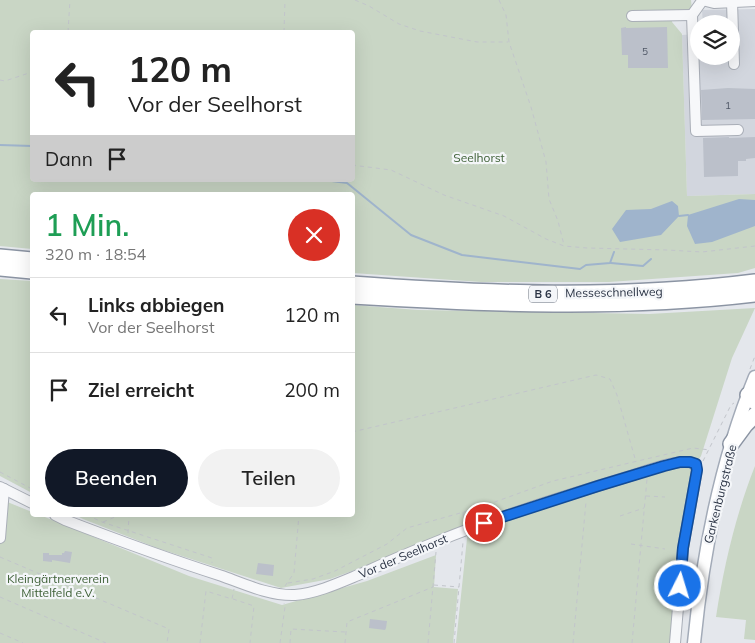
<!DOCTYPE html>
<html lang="de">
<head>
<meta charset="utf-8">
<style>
  body { margin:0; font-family:Mulish,sans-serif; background:#f2f2f2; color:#222; height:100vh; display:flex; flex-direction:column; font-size:19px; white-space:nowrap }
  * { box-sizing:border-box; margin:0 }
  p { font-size:16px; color:#767676 }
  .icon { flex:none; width:28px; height:28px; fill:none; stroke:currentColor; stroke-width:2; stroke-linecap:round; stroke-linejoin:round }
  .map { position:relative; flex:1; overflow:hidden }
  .drawer { position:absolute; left:30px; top:192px; width:325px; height:325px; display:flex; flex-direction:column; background:#fff; border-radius:5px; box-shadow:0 5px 20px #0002 }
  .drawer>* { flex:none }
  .top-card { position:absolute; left:30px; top:30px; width:325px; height:152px; border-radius:5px; box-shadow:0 5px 20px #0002; background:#fff; color:#222; overflow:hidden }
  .fabs { position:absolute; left:690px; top:15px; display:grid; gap:10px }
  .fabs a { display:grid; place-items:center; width:50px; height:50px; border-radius:50%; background:#fff; box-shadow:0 5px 20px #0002; font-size:25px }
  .pin { position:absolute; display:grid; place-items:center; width:42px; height:42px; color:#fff; margin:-21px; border:2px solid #fff; border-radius:50%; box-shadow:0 1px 5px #0007 }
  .me { position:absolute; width:55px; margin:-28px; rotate:5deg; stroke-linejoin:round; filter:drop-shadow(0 0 4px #0008) }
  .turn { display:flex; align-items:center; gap:18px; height:105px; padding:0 15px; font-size:22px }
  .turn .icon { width:65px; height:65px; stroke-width:2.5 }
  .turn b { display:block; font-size:35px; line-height:42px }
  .then { display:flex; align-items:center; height:48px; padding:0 15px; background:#0003; gap:10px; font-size:19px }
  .round { display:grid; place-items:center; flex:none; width:52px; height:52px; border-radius:26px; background:#f2f2f2 }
  .overview { display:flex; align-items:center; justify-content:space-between; height:85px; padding:0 15px }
  h1 { font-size:30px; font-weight:600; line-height:38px; color:#1e9e55 }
  .cta { display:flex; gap:10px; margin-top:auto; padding:10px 15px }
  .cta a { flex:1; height:58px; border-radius:30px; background:#111827; color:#fff; font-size:20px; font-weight:600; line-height:58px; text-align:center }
  .cta a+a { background:#f2f2f2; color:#222 }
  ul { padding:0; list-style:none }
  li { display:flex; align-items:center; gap:15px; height:75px; padding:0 15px; border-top:1px solid #e0e0e0 }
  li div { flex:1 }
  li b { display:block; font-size:19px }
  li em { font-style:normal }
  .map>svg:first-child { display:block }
  .built { fill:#d2d6de }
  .green { fill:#c9d6c5; fill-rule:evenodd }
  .water { fill:#9fb4cc }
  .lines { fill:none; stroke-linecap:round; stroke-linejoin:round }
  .stream { stroke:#9fb4cc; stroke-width:2 }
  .building { fill:#bbc0ca }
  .minor-casing { stroke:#a9aeb7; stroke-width:12 }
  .major-casing { stroke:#a3abb8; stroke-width:15 }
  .highway-casing { stroke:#8b94a3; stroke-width:18 }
  .path { stroke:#c2c5cb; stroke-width:1; stroke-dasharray:4 4; stroke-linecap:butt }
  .minor { stroke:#f7f8fa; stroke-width:10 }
  .major { stroke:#fff; stroke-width:12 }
  .highway { stroke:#fff; stroke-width:15 }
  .route-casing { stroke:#114b97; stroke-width:12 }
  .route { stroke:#1a73e8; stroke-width:9 }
  .labels { text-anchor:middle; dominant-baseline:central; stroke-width:4.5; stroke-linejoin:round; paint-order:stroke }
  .number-label { font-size:10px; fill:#4f5766 }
  .shield { fill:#f4f6f9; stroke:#676e7b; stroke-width:1 }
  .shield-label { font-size:11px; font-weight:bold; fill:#2b3445 }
  .park-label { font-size:12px; fill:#3f6138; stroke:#f4f6f9 }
  .street-label { font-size:12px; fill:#2b3445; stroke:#f4f6f9 }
</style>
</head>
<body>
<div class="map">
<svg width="755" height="643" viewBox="0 0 755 643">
  <rect width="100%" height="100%" fill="#e4e7ec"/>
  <polygon class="built" points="755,9 755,194 687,196 682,35 699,34 699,56 731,56 731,24 703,24 702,10"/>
  <g class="green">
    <path d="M 0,0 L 691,0 L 692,10 L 672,17 L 672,22 L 682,34 L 687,196 L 755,194 L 755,268 L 738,273 L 609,282 L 481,282 L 353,273 L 352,195 L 32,195 L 32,249 L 0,246 ZM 32,32 L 352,32 L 352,180 L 32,180 Z"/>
    <polygon points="0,279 32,281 32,493 0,476"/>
    <polygon points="353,305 418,310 649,314 755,308 732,358 701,456 696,464 675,643 456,643 468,529 330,579 281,588 157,548 83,519 75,515 352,515"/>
    <path d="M 755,466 L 755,640 L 744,639 L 746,620 L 716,617 C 724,565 736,514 755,466 Z"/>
    <polygon points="0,499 32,512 32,515 40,515 189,576 282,605 367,581 436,555 434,587 458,589 453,643 0,643"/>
  </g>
  <g class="water">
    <polygon points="739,199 755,200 755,226 712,242 695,244 687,226 688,215"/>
    <polygon points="672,201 678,206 679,216 661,235 620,242 612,229 626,210 651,209"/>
  </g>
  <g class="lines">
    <g class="stream">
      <polyline points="0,145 32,146"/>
      <polyline points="288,180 294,180"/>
      <polyline points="324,180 347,183 411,235 462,255 580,269 586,265 610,263 614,252"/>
      <polyline points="679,216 688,215"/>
      <polyline points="611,263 643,266 651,259"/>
    </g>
  </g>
  <g class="building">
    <polygon points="626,27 626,28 667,27 668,68 628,68 628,55 622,55 621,28"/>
    <polygon points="728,88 755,89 755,119 702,120 701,90"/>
    <polygon points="729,137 729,138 755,137 755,158 746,159 746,161 738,161 738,176 704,177 703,138"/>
    <polygon points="65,551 72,552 70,563 52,560 52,562 43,561 43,553 49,553 49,555 62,555 62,553 64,553"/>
    <polygon points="258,563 274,565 273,576 256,574"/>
    <polygon points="370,619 387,621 386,628 385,630 369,628"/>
  </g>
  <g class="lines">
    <defs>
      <g id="minor">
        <polyline points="702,0 714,3 755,1"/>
        <polyline points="702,1 692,15 696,131 738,130"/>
        <polyline points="732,2 734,64"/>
        <polyline points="632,16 692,15"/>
        <polyline points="0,487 32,503"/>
        <path d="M 55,515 L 65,520 C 117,540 169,559 222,576 C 244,584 270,596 295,595 C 318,593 341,582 363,573 C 387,562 411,552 436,542 C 499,516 565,496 630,476 C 647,471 679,457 695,464 L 697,470 L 683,548 L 675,643"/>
        <polyline points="0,538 4,489"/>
      </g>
      <path id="major" d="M 694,643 C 703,552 720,462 755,377"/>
      <g id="highway">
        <polyline points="0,257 32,260"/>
        <polyline points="0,268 32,271"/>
        <path d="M 352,284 C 486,294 621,299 755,282"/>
        <path d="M 352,296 C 486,304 621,310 755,294"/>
        <polyline points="748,395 755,402"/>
        <polyline points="731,444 745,425 755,415"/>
      </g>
    </defs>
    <use href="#minor" class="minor-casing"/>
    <use href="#major" class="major-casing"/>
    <use href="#highway" class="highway-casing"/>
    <g class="path">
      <polyline points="355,0 369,6 399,24 420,31 477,42 508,42"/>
      <polyline points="499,0 506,15 509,42 531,107 546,162 549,199 558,221 564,245"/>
      <polyline points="68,32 70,0"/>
      <polyline points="284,32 285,0"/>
      <polyline points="0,80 5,81 32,72"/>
      <polyline points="352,165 391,170 444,195 504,216 546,239 564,246 587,248 667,250 702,252 755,246"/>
      <polyline points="750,369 755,356"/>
      <polyline points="352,432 596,375 610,379 617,395 636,462"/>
      <polyline points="703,461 731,405 734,403"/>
      <polyline points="0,472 32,489"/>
      <polyline points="646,496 665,497"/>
      <polyline points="463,512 464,523"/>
      <polyline points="87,515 102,522 212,558 212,563"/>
      <polyline points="620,516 644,508"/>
      <polyline points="103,522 115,517 116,515"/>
      <polyline points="128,533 129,515"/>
      <polyline points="631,544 665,549"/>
      <polyline points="0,557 169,629 167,643"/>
      <polyline points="288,583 313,579 335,571 387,544 407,528 478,508 553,481 693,448 710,450"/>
      <polyline points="434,585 459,587"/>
      <polyline points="285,586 294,573 299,515"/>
      <polyline points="0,597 106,643"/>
      <polyline points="233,599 254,606 250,643"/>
      <polyline points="0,633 23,643"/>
      <polyline points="200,643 206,591 232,599 234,589"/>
      <polyline points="280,643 285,607 284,603"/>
      <polyline points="290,643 291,629 345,632"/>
      <polyline points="345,643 347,622 433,587"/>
      <polyline points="428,643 436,552"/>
      <polyline points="454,643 463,542"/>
      <polyline points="573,643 586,502"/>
      <polyline points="632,643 647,479"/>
    </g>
    <use href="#minor" class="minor"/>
    <use href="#major" class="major"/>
    <use href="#highway" class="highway"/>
  </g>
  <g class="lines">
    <defs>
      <polyline id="route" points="484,523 598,486 664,466 680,462 690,462 696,464 697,470 683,548 680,586"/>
    </defs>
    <use href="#route" class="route-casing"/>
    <use href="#route" class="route"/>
  </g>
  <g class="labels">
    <g class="number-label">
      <text x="645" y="51">5</text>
      <text x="728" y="105">1</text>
    </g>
    <rect class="shield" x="529" y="285.5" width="28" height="17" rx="4"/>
    <g class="shield-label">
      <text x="543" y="294">B 6</text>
    </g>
    <g class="park-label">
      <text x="479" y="157">Seelhorst</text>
      <text x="58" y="578">Kleingärtnerverein<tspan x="58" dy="14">Mittelfeld e.V.</tspan></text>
    </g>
    <g class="street-label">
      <text transform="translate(614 292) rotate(-1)">Messeschnellweg</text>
      <text transform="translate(720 494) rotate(-76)">Garkenburgstraße</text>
      <text transform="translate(403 556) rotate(-23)">Vor der Seelhorst</text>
    </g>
  </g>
</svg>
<div class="fabs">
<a><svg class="icon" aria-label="layers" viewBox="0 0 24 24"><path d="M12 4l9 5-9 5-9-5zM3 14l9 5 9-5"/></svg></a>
</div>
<div class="pin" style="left:484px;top:523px;background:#d93025"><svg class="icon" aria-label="arrive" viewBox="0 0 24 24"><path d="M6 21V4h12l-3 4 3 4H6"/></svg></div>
<svg class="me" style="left:680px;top:586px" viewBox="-20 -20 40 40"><circle r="17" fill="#1a73e8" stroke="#fff" stroke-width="3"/><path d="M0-11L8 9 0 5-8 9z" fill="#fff"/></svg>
<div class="top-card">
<div class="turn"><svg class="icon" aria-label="left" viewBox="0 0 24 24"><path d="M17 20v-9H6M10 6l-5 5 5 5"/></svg><div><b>120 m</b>Vor der Seelhorst</div></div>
<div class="then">Dann<svg class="icon" aria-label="arrive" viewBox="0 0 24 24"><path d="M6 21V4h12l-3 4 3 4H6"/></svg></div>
</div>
<section class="drawer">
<div class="overview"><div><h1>1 Min.</h1><p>320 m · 18:54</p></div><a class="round" style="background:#d93025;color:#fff"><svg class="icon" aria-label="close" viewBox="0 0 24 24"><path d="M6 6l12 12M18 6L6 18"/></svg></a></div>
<ul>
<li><svg class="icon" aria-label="left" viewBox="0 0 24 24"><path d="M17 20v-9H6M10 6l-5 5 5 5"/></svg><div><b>Links abbiegen</b><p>Vor der Seelhorst</p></div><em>120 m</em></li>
<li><svg class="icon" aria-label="arrive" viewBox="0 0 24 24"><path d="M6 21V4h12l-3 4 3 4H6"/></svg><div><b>Ziel erreicht</b></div><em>200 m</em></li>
</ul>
<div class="cta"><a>Beenden</a><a>Teilen</a></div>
</section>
</div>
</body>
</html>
